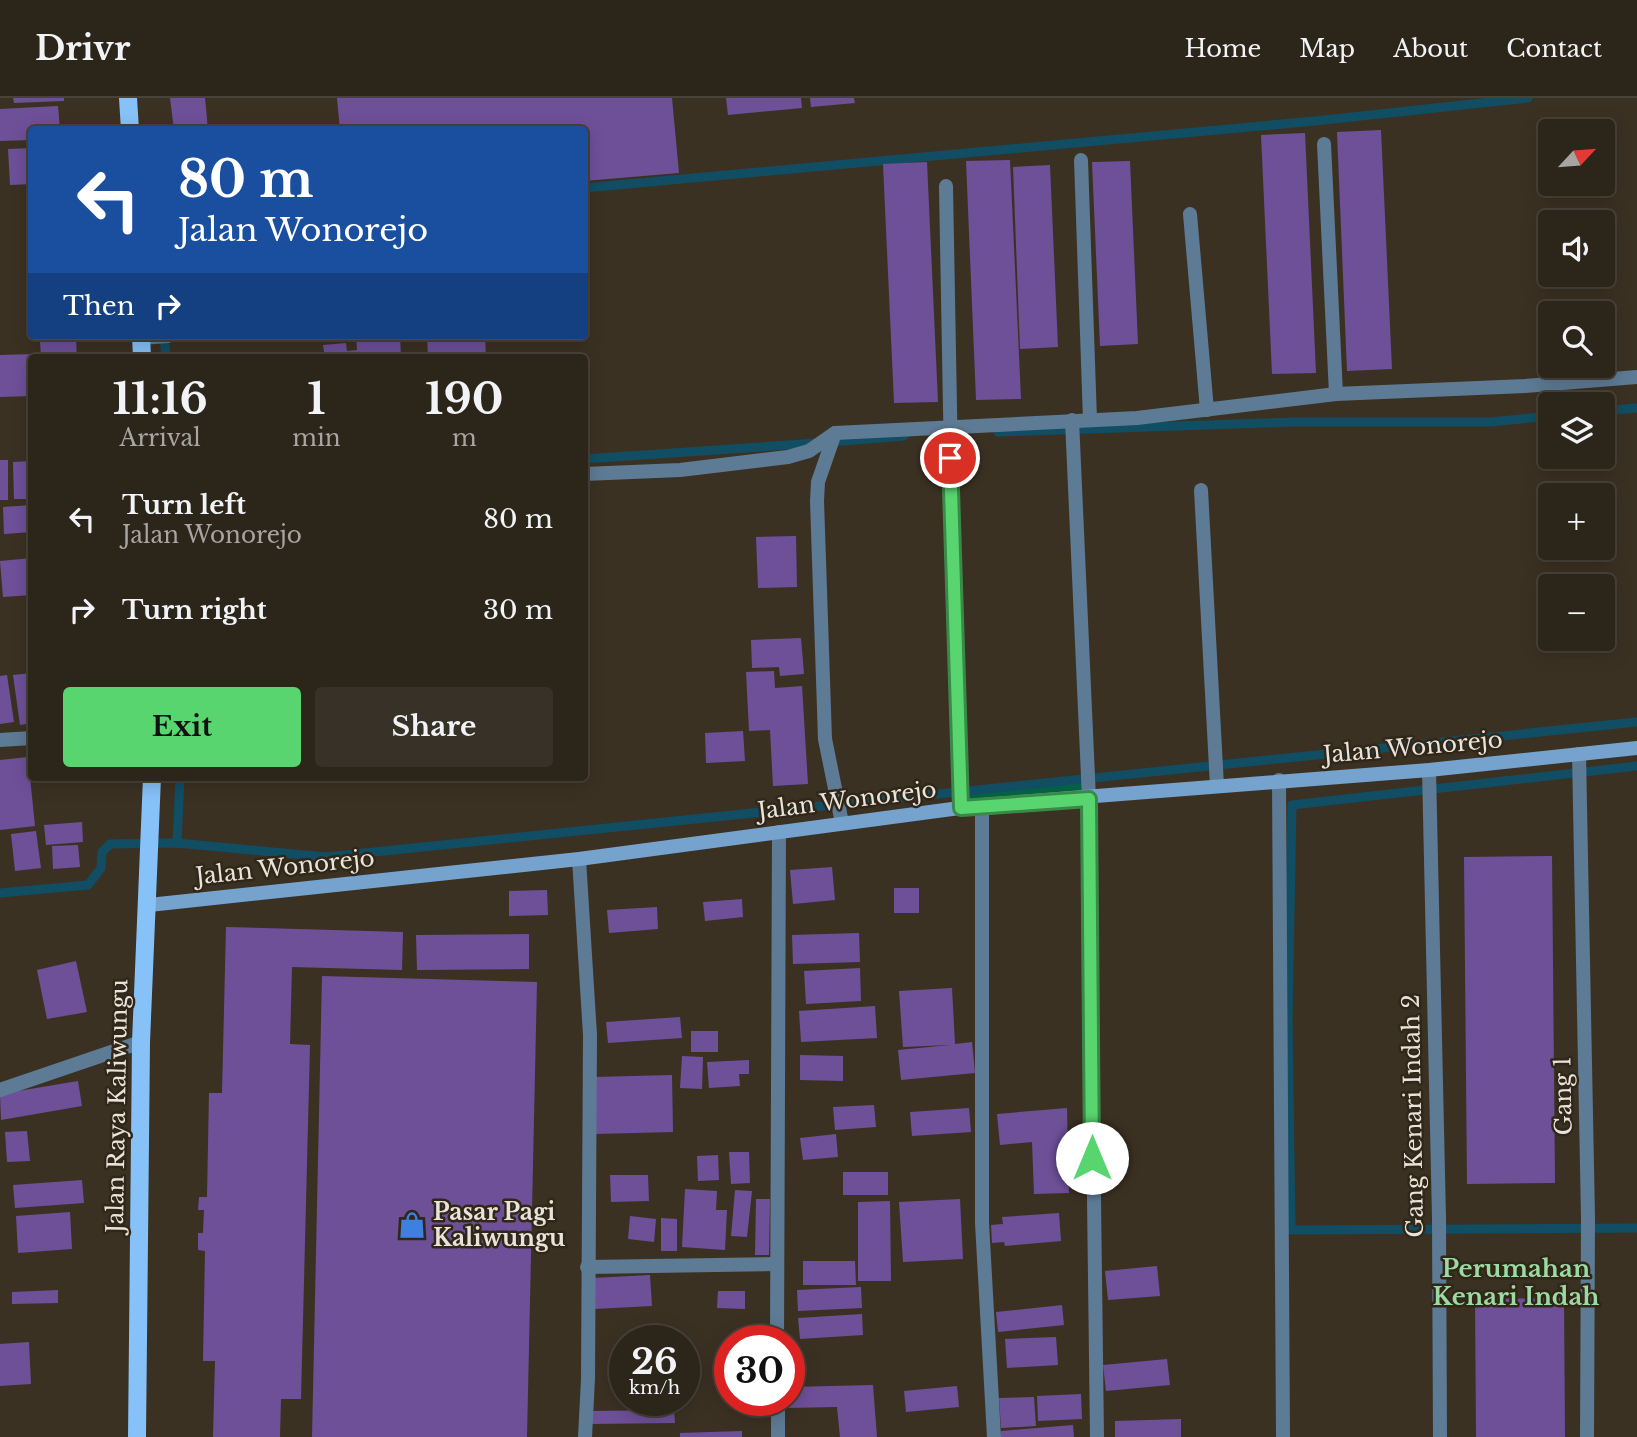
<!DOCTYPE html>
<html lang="en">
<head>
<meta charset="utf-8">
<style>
  body { margin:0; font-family:"Libre Baskerville",serif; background:#383127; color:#f1f3f6; height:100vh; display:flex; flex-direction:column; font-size:26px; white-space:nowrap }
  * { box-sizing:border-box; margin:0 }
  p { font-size:23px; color:#a6a5a2 }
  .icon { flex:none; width:38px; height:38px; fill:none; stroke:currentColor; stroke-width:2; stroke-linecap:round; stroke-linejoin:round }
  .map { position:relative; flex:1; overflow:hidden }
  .drawer { position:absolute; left:28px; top:256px; width:560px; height:427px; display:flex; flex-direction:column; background:#2c251a; border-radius:7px; box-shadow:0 4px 18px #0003,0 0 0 2px #484239 }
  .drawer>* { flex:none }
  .hud { position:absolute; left:28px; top:28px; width:560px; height:214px; border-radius:7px; box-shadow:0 4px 18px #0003,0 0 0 2px #484239; background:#1a4fa0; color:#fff; overflow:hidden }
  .needle { width:46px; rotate:64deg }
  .fabs { position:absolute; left:1538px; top:21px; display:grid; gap:14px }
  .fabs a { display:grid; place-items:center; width:77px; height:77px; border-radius:7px; background:#2c251a; box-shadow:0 4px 18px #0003,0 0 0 2px #484239; font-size:35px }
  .speed { position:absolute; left:609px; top:1227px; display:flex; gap:14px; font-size:35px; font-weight:700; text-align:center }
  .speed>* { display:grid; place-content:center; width:91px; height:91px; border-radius:50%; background:#2c251a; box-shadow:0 4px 18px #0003,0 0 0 2px #484239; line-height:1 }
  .speed small { font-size:18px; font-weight:400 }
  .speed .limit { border:10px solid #d22; background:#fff; color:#111 }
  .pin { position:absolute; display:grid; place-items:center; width:60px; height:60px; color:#fff; margin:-30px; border:4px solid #fff; border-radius:50%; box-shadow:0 2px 7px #0007 }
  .me { position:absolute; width:77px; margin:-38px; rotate:0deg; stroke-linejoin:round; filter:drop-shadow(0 0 5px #0008) }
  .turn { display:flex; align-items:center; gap:24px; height:147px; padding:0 35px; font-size:32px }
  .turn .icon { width:91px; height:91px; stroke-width:2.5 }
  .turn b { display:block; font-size:49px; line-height:60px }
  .then { display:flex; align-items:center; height:66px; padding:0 35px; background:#0003; gap:14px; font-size:26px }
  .eta { display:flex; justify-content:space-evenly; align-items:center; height:119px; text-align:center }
  .eta b { font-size:42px; font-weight:700; line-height:49px }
  .cta { display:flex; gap:14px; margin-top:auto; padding:14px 35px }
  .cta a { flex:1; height:80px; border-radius:7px; background:#58d56f; color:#111; font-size:28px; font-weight:700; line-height:80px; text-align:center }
  .cta a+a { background:#383127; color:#f1f3f6 }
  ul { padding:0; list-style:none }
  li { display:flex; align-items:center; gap:21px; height:91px; padding:0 35px }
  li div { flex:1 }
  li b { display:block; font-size:26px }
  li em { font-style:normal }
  header { display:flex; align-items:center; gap:42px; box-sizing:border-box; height:98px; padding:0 35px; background:#2c251a; border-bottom:2px solid #484239 }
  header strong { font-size:33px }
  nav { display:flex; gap:38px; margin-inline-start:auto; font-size:24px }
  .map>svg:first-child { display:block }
  .green { fill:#046142 }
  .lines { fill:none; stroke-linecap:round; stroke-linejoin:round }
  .stream { stroke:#114e64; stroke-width:9 }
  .building { fill:#6e5099 }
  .lane { stroke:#5e7b95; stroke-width:14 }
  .street { stroke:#5e7b95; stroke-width:14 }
  .secondary { stroke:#75a3cd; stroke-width:14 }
  .primary { stroke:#86c2f8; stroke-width:18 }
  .route-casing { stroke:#398a48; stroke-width:18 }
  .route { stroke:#58d56f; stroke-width:12 }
  .labels { text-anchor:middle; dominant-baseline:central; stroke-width:5; stroke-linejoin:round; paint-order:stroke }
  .street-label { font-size:23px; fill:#eae3db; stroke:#302719 }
  .poi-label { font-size:23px; font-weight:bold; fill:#eae3db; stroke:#302719; text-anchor:start }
  .neighbourhood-label { font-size:24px; font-weight:bold; fill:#9bdaa2; stroke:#302719 }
</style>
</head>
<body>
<header>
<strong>Drivr</strong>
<nav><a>Home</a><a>Map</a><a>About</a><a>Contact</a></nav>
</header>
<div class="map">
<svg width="1637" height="1339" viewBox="0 0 1637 1339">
  <rect width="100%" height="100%" fill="#3b3123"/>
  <polygon class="green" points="1084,681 1086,698 965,706 963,695"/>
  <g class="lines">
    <g class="stream">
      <polyline points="584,90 1315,23 1528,0"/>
      <polyline points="164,238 166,259"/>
      <polyline points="1603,313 1637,310"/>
      <polyline points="998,334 1295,324 1490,324 1550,318"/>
      <polyline points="831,344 904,338"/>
      <polyline points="584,361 817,345"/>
      <polyline points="1637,668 1292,707 1288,920 1291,1132 1637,1130"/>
      <polyline points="177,745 180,679"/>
      <polyline points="0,795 88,787 101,770 102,754 110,746 177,745 326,759 1637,624"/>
    </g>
  </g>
  <g class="building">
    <polygon points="13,0 64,0 64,3 14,5"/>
    <polygon points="170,0 205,0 208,32 174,32"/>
    <polygon points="337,0 672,0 679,75 584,83 584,32 340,32"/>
    <polygon points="726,0 801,0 802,10 728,17"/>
    <polygon points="810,0 854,0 855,5 811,9"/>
    <polygon points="58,8 60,32 32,32 32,42 0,43 0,11"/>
    <polygon points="1381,32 1392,271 1347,273 1337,34"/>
    <polygon points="1305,35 1316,275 1272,276 1261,37"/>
    <polygon points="32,50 32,86 10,87 8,51"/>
    <polygon points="1010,62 1021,301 976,302 966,63"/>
    <polygon points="1130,63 1138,246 1100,248 1092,64"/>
    <polygon points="927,64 938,304 894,305 883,66"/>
    <polygon points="1050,67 1058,249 1020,251 1013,69"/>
    <polygon points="356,238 400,238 401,259 313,259 313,255 324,254 323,247 346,245 347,253 357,252"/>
    <polygon points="427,238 485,238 486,259 428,259"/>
    <polygon points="76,242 77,259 41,259 40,243"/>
    <polygon points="34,256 32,298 0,299 0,257"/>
    <rect x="0" y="362" width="8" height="40"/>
    <polygon points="32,363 32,401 14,401 13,364"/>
    <polygon points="32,407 32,434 4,436 3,409"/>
    <polygon points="796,438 797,489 758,490 756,439"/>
    <polygon points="32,460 32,497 3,499 0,463"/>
    <polygon points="801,540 804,576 780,578 779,569 752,570 751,542"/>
    <polygon points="774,573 775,590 802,588 808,686 773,688 770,632 749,633 746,574"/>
    <polygon points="32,575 32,625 20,627 13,577"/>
    <polygon points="7,577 14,624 0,626 0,578"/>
    <polygon points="743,633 745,663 706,665 705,635"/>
    <polygon points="28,659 35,728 0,732 0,662"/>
    <polygon points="363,679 428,679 428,682 363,684"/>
    <polygon points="82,724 83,744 46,747 44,727"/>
    <polygon points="36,733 41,770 15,773 11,736"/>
    <polygon points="78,747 80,769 53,771 52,748"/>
    <polygon points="1552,758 1555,1085 1467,1086 1464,759"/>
    <polygon points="832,769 835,802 793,806 790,772"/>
    <rect x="894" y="790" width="25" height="25"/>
    <polygon points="547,792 548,817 509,818 509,793"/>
    <polygon points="742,801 743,819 705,823 703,804"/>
    <polygon points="657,809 658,831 609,835 607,812"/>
    <polygon points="226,829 403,834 402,872 292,869 290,946 310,947 301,1301 281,1301 280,1339 213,1339 215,1263 203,1263 205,1153 198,1152 198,1135 203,1135 204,1112 198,1112 199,1099 207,1099 209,995 222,995"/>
    <polygon points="859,835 860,864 793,866 792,837"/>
    <polygon points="529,836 529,871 417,872 416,837"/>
    <polygon points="76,863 87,914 47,921 37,872"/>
    <polygon points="860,870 861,903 806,906 804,873"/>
    <polygon points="322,878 537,884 527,1339 312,1339"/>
    <polygon points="952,890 955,946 972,944 975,975 901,982 898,952 950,947 903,949 899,893"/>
    <polygon points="875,908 877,940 801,944 799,913"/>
    <polygon points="680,919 682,940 608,945 606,924"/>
    <rect x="691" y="933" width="27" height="21"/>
    <polygon points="800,957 843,958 843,983 800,982"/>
    <polygon points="682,958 703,959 702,991 680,990"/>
    <polygon points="749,962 749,976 739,976 740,988 709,990 707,964"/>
    <polygon points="672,977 673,1034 595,1036 594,979"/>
    <polygon points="78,983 82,1008 1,1022 0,996"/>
    <polygon points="874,1007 876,1029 835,1032 833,1009"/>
    <polygon points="969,1010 971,1034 912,1038 910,1014"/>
    <polygon points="1067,1010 1069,1095 1034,1096 1032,1044 1000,1047 997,1016"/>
    <polygon points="27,1033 30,1063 7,1064 5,1034"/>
    <polygon points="836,1036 838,1059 803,1062 800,1040"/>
    <polygon points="729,1054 749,1054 750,1085 731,1086"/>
    <polygon points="718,1057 719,1082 698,1083 697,1058"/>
    <rect x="843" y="1074" width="45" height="23"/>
    <polygon points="610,1077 648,1077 649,1103 611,1104"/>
    <polygon points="82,1082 84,1105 15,1110 13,1087"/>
    <polygon points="685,1091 717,1093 716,1112 727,1112 725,1152 682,1149"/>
    <polygon points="735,1092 752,1093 747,1139 731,1138"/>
    <polygon points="756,1101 770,1101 769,1157 755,1157"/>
    <polygon points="960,1101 963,1161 903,1164 899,1104"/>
    <polygon points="890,1103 891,1183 858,1183 858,1104"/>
    <polygon points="70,1114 72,1151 18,1155 16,1118"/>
    <polygon points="1059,1115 1061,1143 1005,1148 1004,1144 992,1145 991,1127 1003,1126 1002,1119"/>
    <polygon points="630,1118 656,1121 654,1144 628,1141"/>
    <polygon points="661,1120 677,1121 677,1153 661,1153"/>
    <polygon points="803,1163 855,1163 856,1187 803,1187"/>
    <polygon points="1157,1168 1160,1198 1108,1202 1105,1173"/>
    <polygon points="650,1177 652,1208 594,1211 592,1180"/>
    <polygon points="861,1189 862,1210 798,1213 797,1192"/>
    <polygon points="58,1192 58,1205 12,1206 12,1194"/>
    <polygon points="718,1193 745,1193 745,1211 717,1210"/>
    <polygon points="1564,1200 1565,1339 1476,1339 1475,1201"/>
    <polygon points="1062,1207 1064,1227 998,1234 996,1214"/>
    <polygon points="862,1216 863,1237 800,1241 798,1220"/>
    <polygon points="1056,1239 1058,1267 1007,1270 1005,1241"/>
    <polygon points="29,1244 31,1286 0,1288 0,1246"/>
    <polygon points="1167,1261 1170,1287 1106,1293 1103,1267"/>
    <polygon points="684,1276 691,1276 691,1299 684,1298"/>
    <polygon points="873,1287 877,1339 840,1339 837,1309 785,1310 785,1302 789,1302 789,1289"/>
    <polygon points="957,1288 959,1309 906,1314 904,1293"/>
    <polygon points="1081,1296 1082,1321 1038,1323 1037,1298"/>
    <polygon points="1034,1299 1036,1328 1001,1330 999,1300"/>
    <polygon points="674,1312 675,1325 590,1326 590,1313"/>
    <polygon points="1181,1321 1181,1339 1115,1339 1115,1323"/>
    <polygon points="1073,1327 1074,1339 1001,1339 1001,1333"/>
    <polygon points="742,1333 742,1339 680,1339 680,1335"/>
  </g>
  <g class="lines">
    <polyline class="lane" points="141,240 168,238"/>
    <g class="street">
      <polyline points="1324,46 1336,296"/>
      <polyline points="1081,62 1090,322"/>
      <polyline points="946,88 953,476 961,710"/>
      <polyline points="1190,116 1207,312"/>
      <polyline points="1072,322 1089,701 1097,1339"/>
      <polyline points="835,335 818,384 817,403 825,641 842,725"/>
      <polyline points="584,376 680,372 788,359 809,353 835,335 1137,320 1336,296 1525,288 1637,279"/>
      <polyline points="1201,392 1217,688"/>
      <polyline points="0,642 32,640"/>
      <polyline points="1579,656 1588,1120 1587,1339"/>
      <polyline points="1429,672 1439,1120 1440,1339"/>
      <polyline points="1279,682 1283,1339"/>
      <polyline points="982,707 982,1125 994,1339"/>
      <polyline points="579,761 590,937 588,1281 585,1339"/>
      <polyline points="0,992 141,944"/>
      <polyline points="587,1169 777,1166"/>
      <polyline points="777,1242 779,734"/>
      <polyline points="778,1302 778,1339"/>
    </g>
    <polyline class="secondary" points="149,807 579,761 982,707 1429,672 1637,650"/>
    <g class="primary">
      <polyline points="128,0 130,32"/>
      <polyline points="141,238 142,259"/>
      <polyline points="137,1339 141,944 152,679"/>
    </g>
  </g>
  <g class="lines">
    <defs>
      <polyline id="route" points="950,360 961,710 1089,701 1092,1060"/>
    </defs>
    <use href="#route" class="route-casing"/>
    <use href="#route" class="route"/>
  </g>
  <defs>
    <symbol id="shop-bare" viewBox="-9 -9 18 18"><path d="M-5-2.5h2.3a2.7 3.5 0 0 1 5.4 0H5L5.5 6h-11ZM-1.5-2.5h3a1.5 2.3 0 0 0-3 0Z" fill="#3f7fe0" stroke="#302719" stroke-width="2.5" paint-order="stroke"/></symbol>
  </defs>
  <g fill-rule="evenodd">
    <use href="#shop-bare" x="393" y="1108" width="38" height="38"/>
  </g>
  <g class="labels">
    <g class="street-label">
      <text transform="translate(1413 649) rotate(-5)">Jalan Wonorejo</text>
      <text transform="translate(847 702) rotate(-7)">Jalan Wonorejo</text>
      <text transform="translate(285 769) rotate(-6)">Jalan Wonorejo</text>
      <text transform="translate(1563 998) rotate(-91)">Gang 1</text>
      <text transform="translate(117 1008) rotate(-89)">Jalan Raya Kaliwungu</text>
      <text transform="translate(1413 1018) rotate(-91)">Gang Kenari Indah 2</text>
    </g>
    <g class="poi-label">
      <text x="433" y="1114">Pasar Pagi<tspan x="433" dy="26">Kaliwungu</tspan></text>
    </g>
    <g class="neighbourhood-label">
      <text x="1516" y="1170">Perumahan<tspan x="1516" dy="28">Kenari Indah</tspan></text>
    </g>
  </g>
</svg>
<div class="fabs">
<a><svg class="needle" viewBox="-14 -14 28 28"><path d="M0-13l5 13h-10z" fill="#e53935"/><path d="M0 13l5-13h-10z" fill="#a6a5a2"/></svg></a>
<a><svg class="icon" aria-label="sound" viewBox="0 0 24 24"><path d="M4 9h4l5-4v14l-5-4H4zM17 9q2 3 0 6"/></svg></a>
<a><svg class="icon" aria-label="search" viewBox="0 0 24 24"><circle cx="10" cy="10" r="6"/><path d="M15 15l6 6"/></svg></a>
<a><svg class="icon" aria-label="layers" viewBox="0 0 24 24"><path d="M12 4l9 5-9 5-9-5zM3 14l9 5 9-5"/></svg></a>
<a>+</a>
<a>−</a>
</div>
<div class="speed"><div>26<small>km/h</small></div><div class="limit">30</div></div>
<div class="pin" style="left:950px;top:360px;background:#d93025"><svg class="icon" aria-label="arrive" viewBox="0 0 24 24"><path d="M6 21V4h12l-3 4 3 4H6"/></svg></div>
<svg class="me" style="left:1092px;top:1060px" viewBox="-20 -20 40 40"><circle r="19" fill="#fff"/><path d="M0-13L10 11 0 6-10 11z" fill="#58d56f"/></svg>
<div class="hud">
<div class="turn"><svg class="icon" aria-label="left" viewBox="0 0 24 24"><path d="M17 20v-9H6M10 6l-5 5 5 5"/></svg><div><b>80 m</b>Jalan Wonorejo</div></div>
<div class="then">Then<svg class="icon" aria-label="right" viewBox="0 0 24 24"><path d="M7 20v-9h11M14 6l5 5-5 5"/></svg></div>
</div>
<section class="drawer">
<div class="eta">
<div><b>11:16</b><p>Arrival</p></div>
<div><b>1</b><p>min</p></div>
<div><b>190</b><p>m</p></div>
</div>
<ul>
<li><svg class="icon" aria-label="left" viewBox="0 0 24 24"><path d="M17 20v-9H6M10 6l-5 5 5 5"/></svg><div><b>Turn left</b><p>Jalan Wonorejo</p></div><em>80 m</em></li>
<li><svg class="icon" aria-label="right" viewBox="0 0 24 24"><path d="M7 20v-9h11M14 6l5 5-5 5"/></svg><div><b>Turn right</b></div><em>30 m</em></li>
</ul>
<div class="cta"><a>Exit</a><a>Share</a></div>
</section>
</div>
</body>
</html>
